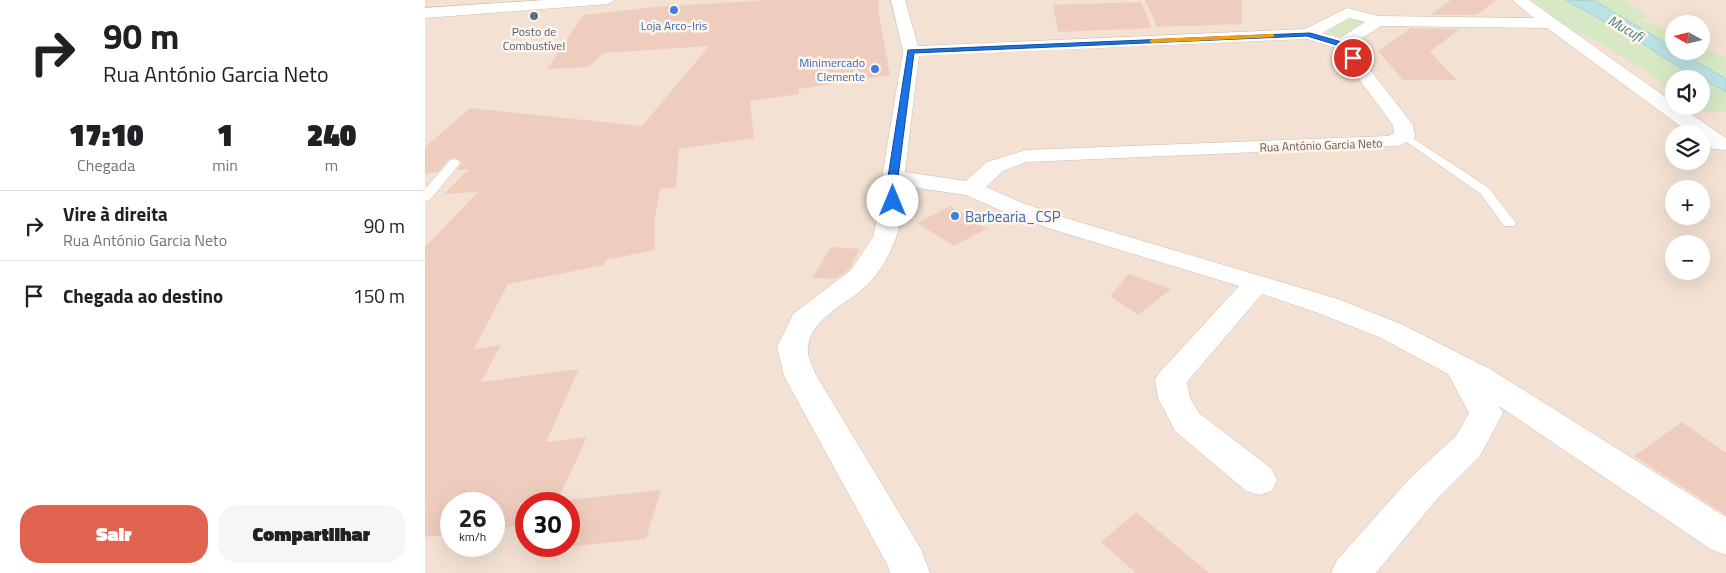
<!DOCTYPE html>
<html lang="pt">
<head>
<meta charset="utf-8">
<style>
  body { margin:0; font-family:"Titillium Web",sans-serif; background:#f6f6f6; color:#202124; height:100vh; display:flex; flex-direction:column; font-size:19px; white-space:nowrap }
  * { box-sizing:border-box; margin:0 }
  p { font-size:16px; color:#757577 }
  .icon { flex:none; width:28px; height:28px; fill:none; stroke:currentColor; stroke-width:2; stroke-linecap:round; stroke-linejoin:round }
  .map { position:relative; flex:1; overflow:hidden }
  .drawer { display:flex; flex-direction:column; background:#fff; width:425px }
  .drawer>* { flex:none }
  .guide { background:#fff; color:#202124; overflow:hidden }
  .needle { width:32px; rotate:278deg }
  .fabs { position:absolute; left:1240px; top:15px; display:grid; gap:10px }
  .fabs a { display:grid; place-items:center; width:45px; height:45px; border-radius:50%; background:#fff; box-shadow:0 5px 20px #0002; font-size:25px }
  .speed { position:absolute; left:15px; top:492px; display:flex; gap:10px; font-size:25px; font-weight:700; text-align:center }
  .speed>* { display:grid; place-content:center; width:65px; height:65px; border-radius:50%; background:#fff; box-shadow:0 5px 20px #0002; line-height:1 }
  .speed small { font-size:12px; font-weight:400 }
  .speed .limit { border:8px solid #d22; background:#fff; color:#111 }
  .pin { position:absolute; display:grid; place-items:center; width:42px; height:42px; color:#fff; margin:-21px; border:2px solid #fff; border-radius:50%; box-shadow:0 1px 5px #0007 }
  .me { position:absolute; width:55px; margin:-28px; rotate:0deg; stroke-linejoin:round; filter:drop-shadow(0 0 4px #0008) }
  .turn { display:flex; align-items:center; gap:18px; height:105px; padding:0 20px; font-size:22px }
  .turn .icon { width:65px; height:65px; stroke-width:2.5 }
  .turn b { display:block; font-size:35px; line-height:42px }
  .eta { display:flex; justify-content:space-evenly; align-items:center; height:85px; text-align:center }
  .eta b { font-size:30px; font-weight:800; line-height:35px }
  .cta { display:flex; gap:10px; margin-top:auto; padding:10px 20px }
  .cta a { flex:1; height:58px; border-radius:20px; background:#e06350; color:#fff; font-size:20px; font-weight:800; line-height:58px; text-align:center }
  .cta a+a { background:#f6f6f6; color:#202124 }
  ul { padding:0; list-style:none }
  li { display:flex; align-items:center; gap:15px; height:70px; padding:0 20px; border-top:1px solid #e0e0e0 }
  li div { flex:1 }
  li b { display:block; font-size:19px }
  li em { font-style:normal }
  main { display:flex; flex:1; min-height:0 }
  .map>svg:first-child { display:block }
  .residential { fill:#f3e2d4; fill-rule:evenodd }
  .green { fill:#d6e8c4 }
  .water { fill:#bbe2e4; stroke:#a1d2d5 }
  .building { fill:#efcdbe }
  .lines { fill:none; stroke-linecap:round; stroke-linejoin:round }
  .service-casing { stroke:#cebaaf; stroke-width:1 }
  .minor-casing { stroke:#cebaaf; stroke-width:1 }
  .tertiary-casing { stroke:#cebaaf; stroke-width:1 }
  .service { fill:#fff; fill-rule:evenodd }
  .minor { fill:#fff; fill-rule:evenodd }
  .tertiary { fill:#fff; fill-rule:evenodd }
  .route { fill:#1a73e8; stroke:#114b97 }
  .slow { fill:#f59e0b }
  .shop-dot { fill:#3f7fe0; stroke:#fef5ec; stroke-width:2 }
  .service-dot { fill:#5c6f8a; stroke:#fef5ec; stroke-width:2 }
  .labels { text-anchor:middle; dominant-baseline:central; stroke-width:5; stroke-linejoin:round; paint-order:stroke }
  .far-shop-label { font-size:12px; fill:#366cbe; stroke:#fef5ec }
  .far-service-label { font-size:12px; fill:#4e5e75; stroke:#fef5ec }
  .far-street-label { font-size:12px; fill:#73564c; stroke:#fef5ec }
  .far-water-label { font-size:14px; font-style:italic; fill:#437a7f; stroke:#fef5ec }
  .shop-label { font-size:15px; fill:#366cbe; stroke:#fef5ec; text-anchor:start }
</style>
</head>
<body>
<main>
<section class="drawer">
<div class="guide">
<div class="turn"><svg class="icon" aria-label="right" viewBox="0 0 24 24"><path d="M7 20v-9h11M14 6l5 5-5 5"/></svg><div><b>90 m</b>Rua António Garcia Neto</div></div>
</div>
<div class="eta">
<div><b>17:10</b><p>Chegada</p></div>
<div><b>1</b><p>min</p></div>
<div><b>240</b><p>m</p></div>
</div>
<ul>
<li><svg class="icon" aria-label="right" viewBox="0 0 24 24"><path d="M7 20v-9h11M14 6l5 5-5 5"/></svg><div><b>Vire à direita</b><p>Rua António Garcia Neto</p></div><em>90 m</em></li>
<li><svg class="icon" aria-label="arrive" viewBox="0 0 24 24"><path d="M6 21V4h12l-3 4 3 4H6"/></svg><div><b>Chegada ao destino</b></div><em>150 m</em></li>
</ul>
<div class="cta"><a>Sair</a><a>Compartilhar</a></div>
</section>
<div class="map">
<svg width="1301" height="573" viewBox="0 0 1301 573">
  <rect width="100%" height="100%" fill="#fbf1e5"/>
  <path class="residential" d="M 0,0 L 1301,0 L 1301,573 L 0,573 ZM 1249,24 L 1276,24 L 1276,51 L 1249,51 ZM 1249,79 L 1276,79 L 1276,106 L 1249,106 ZM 1249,134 L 1276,134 L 1276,161 L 1249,161 ZM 1249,189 L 1276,189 L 1276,216 L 1249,216 ZM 1249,244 L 1276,244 L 1276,271 L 1249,271 ZM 26,504 L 69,504 L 69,546 L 26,546 ZM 101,504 L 144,504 L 144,546 L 101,546 Z"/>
  <g class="green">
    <polygon points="1107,0 1141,0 1209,38 1275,79 1249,79 1249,94 1227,75 1169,39 1141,30 1110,8 1112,4"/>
    <polygon points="1169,0 1200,0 1223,17 1214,18 1249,34 1249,48"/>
    <polygon points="924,18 929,18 941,22 919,36 902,34 903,31"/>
    <polygon points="1276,47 1301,58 1301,79 1253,51 1276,51"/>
    <polygon points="1276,80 1301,92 1301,112 1267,111 1262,106 1276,106"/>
  </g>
  <polygon class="water" points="1141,0 1170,1 1249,48 1249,51 1253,51 1301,79 1301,92 1248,63 1209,38"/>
  <g class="building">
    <polygon points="341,0 454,0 454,14 465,75 374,89 374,94 325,101 329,138 254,149 251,187 235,189 230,219 230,250 180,260 180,265 83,284 49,349 76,345 56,382 154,369 121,442 162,437 131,504 101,504 101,525 69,529 69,504 26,504 26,534 0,537 0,247 53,192 19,194 44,169 32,170 37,162 29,157 24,159 13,172 0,173 0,147 45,108 217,126 284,46 178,53 164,67 122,69 158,15 229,7"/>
    <polygon points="720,0 817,0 817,24 732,27"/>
    <polygon points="1026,0 1071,0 1051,15 1005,15"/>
    <polygon points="716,2 727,28 633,32 628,5"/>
    <polygon points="986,28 1034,29 1005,52 1032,80 978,80 953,51"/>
    <polygon points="525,206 562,229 529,246 492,223"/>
    <polygon points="406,247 435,249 424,269 411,279 387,278"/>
    <polygon points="704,274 746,289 713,315 685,296"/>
    <polygon points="1257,422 1301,453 1301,515 1209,456"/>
    <polygon points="236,490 221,539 119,549 120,546 144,546 144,504 140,504 142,500"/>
    <polygon points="711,512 784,573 711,573 676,542"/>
  </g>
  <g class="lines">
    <defs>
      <g id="service">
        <polygon points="980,133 1064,188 1091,223 1089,226 1079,226 1056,194 976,138 974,136"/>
        <polygon points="29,159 33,160 35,163 33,166 5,200 0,201 0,189 25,160"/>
      </g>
      <path id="minor" d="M 466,0 L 480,0 L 493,46 L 880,29 L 922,8 L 953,16 L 1109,18 L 1087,0 L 1104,0 L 1249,103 L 1249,106 L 1254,106 L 1301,138 L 1301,150 L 1288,149 L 1276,141 L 1276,134 L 1266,134 L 1122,28 L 956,26 L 926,45 L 988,125 L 990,136 L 987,140 L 973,146 L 601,162 L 578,171 L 561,187 L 595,202 L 644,219 L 913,299 L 976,324 L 1065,369 L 1301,517 L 1301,555 L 1287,550 L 1074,406 L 1078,413 L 1055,456 L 1012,499 L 951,573 L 906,573 L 912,560 L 986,477 L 1031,436 L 1044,413 L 1023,374 L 956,338 L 893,313 L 837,294 L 762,382 L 765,398 L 774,413 L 847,469 L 852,480 L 847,491 L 834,495 L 821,491 L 750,431 L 733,398 L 730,380 L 735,372 L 814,286 L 626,229 L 579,212 L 541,195 L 479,186 C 480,221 469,254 446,281 C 427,303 388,314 383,346 C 381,354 388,367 391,375 L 496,549 L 505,573 L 465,573 L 463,566 L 359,376 L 352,347 L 368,314 L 426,270 L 448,237 L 456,201 L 457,177 L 478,51 ZM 924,18 L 940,22 L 915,38 L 897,33 ZM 882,39 L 911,48 L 968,125 L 969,133 L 963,136 L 601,150 L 562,162 L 541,181 L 480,172 L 494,56 Z"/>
      <polygon id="tertiary" points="120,0 190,0 183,4 0,18 0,8"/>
    </defs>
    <use href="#service" class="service-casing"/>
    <use href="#minor" class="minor-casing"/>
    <use href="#tertiary" class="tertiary-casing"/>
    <use href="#service" class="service"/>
    <use href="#minor" class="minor"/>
    <use href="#tertiary" class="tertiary"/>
  </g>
  <polygon class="route" points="885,33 920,43 931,58 925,59 915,46 882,36 489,53 473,177 473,201 468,204 463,201 463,177 483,50"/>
  <polygon class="slow" points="848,34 850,37 727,43 724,41 727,39"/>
  <g class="shop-dot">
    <circle cx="249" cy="10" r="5"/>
    <circle cx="450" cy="69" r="5"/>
    <circle cx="530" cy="216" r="5"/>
  </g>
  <circle class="service-dot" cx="109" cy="16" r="5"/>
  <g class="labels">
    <g class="far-shop-label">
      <text x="249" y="25">Loja Arco-Iris</text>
      <text x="440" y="62" text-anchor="end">Minimercado<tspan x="440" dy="14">Clemente</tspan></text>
    </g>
    <g class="far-service-label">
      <text x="109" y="31">Posto de<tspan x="109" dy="14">Combustível</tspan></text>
    </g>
    <g class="far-street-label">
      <text transform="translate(896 145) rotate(-2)">Rua António Garcia Neto</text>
    </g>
    <g class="far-water-label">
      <text transform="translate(1201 28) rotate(30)">Mucufi</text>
    </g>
    <g class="shop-label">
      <text x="540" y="216">Barbearia_CSP</text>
    </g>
  </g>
</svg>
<div class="fabs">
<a><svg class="needle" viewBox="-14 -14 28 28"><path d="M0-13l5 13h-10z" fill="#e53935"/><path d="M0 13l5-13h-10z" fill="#757577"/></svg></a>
<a><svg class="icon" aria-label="sound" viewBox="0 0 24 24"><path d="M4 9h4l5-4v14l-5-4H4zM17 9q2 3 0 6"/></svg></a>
<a><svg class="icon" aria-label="layers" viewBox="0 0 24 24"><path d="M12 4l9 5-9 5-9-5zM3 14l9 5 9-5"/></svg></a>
<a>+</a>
<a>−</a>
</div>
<div class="speed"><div>26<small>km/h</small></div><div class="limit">30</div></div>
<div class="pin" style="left:928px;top:58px;background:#d93025"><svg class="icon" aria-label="arrive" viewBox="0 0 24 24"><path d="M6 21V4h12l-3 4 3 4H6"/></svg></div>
<svg class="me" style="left:468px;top:201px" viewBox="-20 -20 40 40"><circle r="19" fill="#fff"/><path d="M0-13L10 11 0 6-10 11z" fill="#1a73e8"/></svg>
</div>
</main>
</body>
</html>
